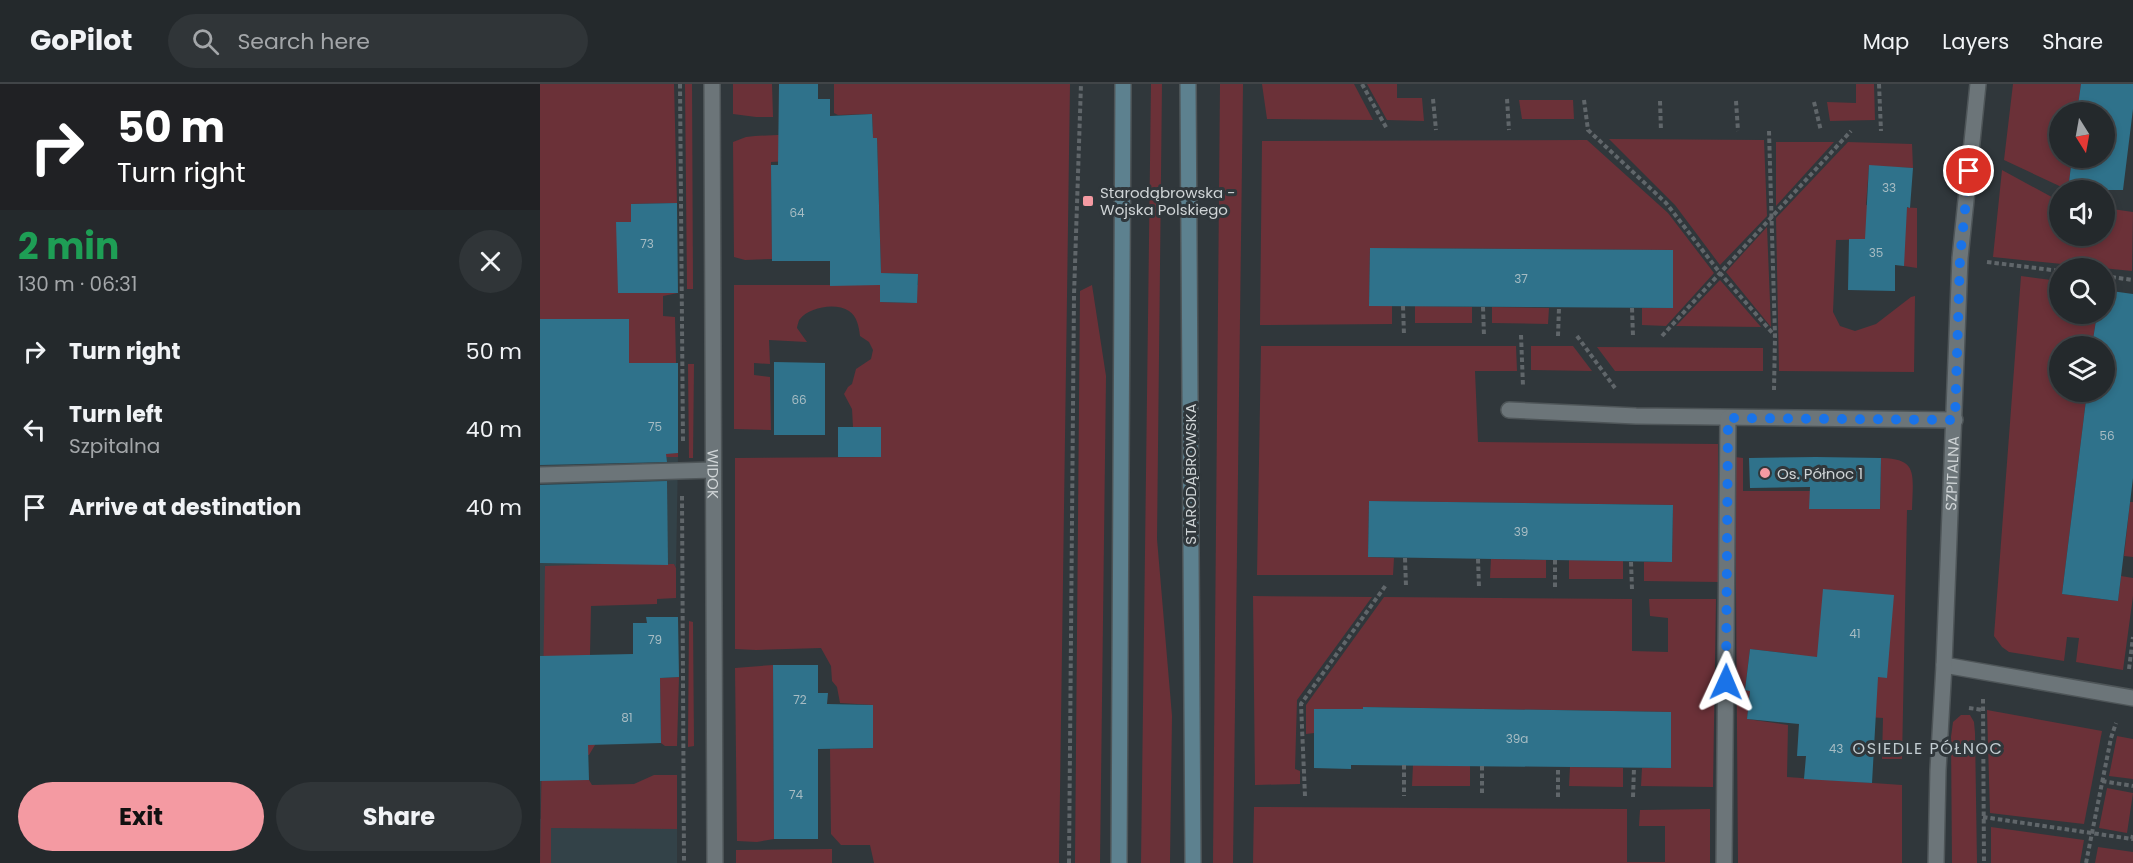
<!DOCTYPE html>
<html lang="en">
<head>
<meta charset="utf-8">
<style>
  body { margin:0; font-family:Poppins,sans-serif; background:#303538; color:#f1f3f6; height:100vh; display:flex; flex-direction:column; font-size:22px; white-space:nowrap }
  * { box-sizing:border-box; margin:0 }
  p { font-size:20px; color:#a3a6a9 }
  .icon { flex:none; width:33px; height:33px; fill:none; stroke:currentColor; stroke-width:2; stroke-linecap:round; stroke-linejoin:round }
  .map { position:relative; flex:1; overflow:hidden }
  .details { display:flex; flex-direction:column; background:#24292c; width:540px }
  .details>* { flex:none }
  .guide { background:#202124; color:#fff; overflow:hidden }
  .needle { width:39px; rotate:169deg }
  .buttons { position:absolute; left:1509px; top:18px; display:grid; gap:12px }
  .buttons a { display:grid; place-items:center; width:66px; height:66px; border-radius:50%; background:#24292c; box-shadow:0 3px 9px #0003,0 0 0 2px #414548; font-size:30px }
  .pin { position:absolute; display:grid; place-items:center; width:51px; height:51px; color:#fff; margin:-26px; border:3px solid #fff; border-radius:50%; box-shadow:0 2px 6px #0007 }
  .me { position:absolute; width:66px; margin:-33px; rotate:1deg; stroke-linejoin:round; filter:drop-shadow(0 0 4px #0008) }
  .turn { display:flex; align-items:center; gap:21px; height:126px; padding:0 18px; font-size:27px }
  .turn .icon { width:78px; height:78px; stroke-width:2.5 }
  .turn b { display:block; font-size:42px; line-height:51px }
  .round { display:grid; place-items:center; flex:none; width:63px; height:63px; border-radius:32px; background:#303538 }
  .overview { display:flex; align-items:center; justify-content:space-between; height:102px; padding:0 18px }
  h1 { font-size:36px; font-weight:700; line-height:45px; color:#1e9e55 }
  .button { display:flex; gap:12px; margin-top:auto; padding:12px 18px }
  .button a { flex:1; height:69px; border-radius:36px; background:#f49aa2; color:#111; font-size:24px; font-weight:700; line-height:69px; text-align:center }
  .button a+a { background:#303538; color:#f1f3f6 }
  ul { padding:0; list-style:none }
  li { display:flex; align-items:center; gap:18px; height:78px; padding:0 18px }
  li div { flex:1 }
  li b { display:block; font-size:22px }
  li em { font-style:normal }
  header { display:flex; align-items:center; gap:36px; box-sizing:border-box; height:84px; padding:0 30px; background:#24292c; border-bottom:2px solid #414548 }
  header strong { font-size:28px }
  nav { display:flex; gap:33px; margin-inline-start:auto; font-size:21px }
  .search { width:420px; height:54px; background:#303538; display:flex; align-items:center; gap:15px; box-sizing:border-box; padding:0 21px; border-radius:33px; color:#a3a6a9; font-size:22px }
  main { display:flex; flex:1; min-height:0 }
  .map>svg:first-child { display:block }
  .built { fill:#334248 }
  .green { fill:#6b3138; fill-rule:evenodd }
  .building { fill:#2f728b }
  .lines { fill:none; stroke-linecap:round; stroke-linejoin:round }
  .lane-casing { stroke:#4e5558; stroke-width:18 }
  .street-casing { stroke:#4e5558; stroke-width:18 }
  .secondary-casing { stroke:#4e5558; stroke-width:18 }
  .path { stroke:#60666a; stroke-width:4; stroke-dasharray:4.5 3; stroke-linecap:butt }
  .lane { stroke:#6c7579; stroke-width:15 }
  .street { stroke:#6c7579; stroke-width:15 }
  .secondary { stroke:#5d818f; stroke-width:15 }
  .route { stroke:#1a73e8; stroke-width:10; stroke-dasharray:0 18 }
  .poi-dot { fill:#f49aa2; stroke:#30373b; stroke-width:2 }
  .labels { text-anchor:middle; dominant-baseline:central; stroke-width:6; stroke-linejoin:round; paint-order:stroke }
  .number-label { font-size:12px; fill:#a7bcc3 }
  .poi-label { font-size:15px; fill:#cfd4d6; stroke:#30373b; text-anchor:start }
  .street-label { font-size:15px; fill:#cfd4d6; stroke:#30373b }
  .neighbourhood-label { font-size:16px; letter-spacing:1.5px; fill:#c2ccd1; stroke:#30373b }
</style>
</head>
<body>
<header>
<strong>GoPilot</strong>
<div class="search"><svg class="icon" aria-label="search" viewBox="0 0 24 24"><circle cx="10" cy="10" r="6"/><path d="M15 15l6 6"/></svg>Search here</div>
<nav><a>Map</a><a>Layers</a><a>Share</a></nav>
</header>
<main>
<section class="details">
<div class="guide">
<div class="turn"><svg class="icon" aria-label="right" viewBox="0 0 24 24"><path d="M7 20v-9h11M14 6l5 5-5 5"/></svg><div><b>50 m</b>Turn right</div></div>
</div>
<div class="overview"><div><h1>2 min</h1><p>130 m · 06:31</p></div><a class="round"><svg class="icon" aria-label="close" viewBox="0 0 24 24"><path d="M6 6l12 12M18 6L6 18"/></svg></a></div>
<ul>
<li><svg class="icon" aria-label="right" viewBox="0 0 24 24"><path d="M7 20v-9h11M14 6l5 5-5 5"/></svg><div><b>Turn right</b></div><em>50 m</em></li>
<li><svg class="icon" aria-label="left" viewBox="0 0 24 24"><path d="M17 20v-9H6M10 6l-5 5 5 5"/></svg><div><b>Turn left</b><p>Szpitalna</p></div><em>40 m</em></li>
<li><svg class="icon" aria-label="arrive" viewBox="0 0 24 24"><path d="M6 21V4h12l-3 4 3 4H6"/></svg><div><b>Arrive at destination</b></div><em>40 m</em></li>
</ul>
<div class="button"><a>Exit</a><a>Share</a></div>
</section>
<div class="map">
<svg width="1593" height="779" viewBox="0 0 1593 779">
  <rect width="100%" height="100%" fill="#30373b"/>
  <polygon class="built" points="0,258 94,373 138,373 136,484 134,480 6,483 0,735 137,735 137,779 0,779"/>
  <g class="green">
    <polygon points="0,0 134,0 137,119 91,120 91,138 76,138 92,209 138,209 123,212 123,232 135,233 136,279 93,279 93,370 138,369 138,373 94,373 0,235"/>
    <polygon points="145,0 152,0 153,205 147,205"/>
    <polygon points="193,0 232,0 233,33 216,33 193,30"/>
    <path d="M 294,0 L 530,0 L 519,779 L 334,779 L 330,761 L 301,761 L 291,750 L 290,665 L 333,664 L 333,621 L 300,619 L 297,603 L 292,597 L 291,582 L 281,564 L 216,566 L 195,565 L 195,374 L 341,373 L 341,343 L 313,343 L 312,325 L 304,310 L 308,303 L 312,300 L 316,285 L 331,275 L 333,266 L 329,258 L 320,252 C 319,243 317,232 309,227 C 296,218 269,223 260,235 C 259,235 257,243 257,244 L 267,258 L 229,256 L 230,280 L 214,279 L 214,291 L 230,293 L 231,346 L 194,345 L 194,201 L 378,201 L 378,190 L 341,189 L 337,54 L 303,55 L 303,74 L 231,78 L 232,175 L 205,176 L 194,173 L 193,58 L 206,53 L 215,52 L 299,48 L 300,52 L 333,50 L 332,30 L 298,31 L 294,29 ZM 377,205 L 377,219 L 340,218 Z"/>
    <polygon points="611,0 622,0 617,455 632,632 630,779 601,779"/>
    <polygon points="680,0 703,0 693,779 673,779"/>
    <polygon points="722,0 814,0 833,36 727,35"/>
    <polygon points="827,0 857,0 857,14 882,14 884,37 847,36"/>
    <polygon points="1316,0 1334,0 1335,36 1290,37 1287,18 1316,19"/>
    <polygon points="1473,0 1541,0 1537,28 1520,28 1520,74 1532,74 1528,106 1464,76"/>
    <polygon points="979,16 1033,16 1034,35 982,35"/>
    <polygon points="1069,55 1224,56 1227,132 1180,181 1135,121"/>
    <polygon points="1047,56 1128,129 1174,189 1126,242 1102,241 1102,224 1133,224 1133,166 830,164 829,221 852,222 852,240 720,241 722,57"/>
    <polygon points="1236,58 1294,58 1236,122"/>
    <polygon points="1308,58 1372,60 1373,84 1329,82 1326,121 1377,124 1377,184 1364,182 1349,155 1296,156 1293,228 1300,242 1315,247 1336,240 1371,213 1375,212 1374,288 1239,287 1236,134"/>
    <polygon points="1462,86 1519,117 1520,152 1564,152 1565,124 1593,128 1592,187 1453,173"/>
    <polygon points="1227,143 1231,243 1186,188"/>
    <polygon points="1481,192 1519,197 1520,230 1557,230 1552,262 1520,262 1520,308 1547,308 1522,510 1578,517 1581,492 1593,494 1593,512 1583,586 1536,578 1539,554 1527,553 1524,577 1469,568 1462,563 1454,552"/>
    <polygon points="1180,196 1221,243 1136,242"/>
    <polygon points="552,201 566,292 560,779 535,779 540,207"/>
    <polygon points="875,222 932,223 932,239 875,239"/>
    <polygon points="952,223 1009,224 1008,240 952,239"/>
    <polygon points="721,262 976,262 977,287 935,287 938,358 1178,360 1178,498 1104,497 1104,478 1132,478 1133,421 829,417 828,473 854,474 853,491 717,491"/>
    <polygon points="991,262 1033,262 1052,287 991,286"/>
    <polygon points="1057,263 1223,264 1223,287 1075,287"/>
    <polygon points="148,280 154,280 153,374 149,374"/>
    <path d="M 1195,373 L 1203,374 L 1203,407 L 1270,407 L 1270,425 L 1340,425 L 1341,380 L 1332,374 C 1379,373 1373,386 1372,426 L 1367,426 L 1362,675 L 1342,675 L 1343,634 L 1249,628 L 1254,570 L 1210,565 L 1205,606 L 1210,607 L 1207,635 L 1248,641 L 1247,693 L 1362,701 L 1362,779 L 1198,779 Z"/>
    <polygon points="1590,418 1593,418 1593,473 1584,472"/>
    <polygon points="951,475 1006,476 1006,494 950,494"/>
    <polygon points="1029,476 1083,477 1083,495 1029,495"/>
    <polygon points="62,480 134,480 136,484 136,514 117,515 117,520 51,522 50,571 55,661 49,671 21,672 28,696 49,696 52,701 94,700 114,691 137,691 137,745 11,744 11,779 0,779 5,482"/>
    <polygon points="713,512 832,513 757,616 755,685 760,687 760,700 715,701"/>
    <polygon points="844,513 1092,515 1092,567 1128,568 1128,534 1110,532 1109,515 1176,515 1173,703 1101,702 1102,684 1131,684 1131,628 824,623 811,680 812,625 774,625 774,649 766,650 766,621"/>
    <polygon points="149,537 153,538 154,662 148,663"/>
    <polygon points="233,581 234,755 217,758 197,757 195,584"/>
    <polygon points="139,593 137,662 125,662 121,659 120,594"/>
    <polygon points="1447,626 1562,647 1544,740 1450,729"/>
    <polygon points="1421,631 1430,631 1434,638 1435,649 1437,779 1412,779 1411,653 1413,638"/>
    <polygon points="1577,652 1593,655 1593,695 1569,692"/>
    <polygon points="873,681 930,681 930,702 872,702"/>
    <polygon points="1030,683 1083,684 1083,703 1029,702"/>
    <polygon points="1567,704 1593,709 1587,749 1559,744"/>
    <polygon points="714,723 1087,725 1087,778 1125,778 1125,742 1099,742 1100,726 1170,725 1170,779 713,779"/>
    <polygon points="1451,743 1544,756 1540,779 1451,779"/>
    <polygon points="1558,763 1593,768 1593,779 1555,779"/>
    <polygon points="292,765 292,779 196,779 196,766"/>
  </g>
  <g class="building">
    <polygon points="239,0 278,0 278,15 290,15 290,32 332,30 333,54 337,54 341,189 378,190 377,219 340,218 340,201 290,202 290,177 232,177 231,81 238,81"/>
    <polygon points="1541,0 1593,0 1593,25 1583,106 1528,106 1532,74 1564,74 1564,28 1537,28"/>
    <polygon points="1329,81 1373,84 1370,124 1367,123 1364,182 1355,181 1355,207 1308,206 1309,155 1325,155"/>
    <polygon points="137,119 138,209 78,209 76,138 91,138 91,120"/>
    <polygon points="830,164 1133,166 1133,224 829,222"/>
    <polygon points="1564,206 1593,210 1593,394 1578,517 1522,510 1547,308 1564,308 1564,262 1552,262 1557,230 1564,230"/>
    <polygon points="0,235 89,235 89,279 138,279 138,369 126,370 127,378 0,381"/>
    <polygon points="234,278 285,279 285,351 234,351"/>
    <rect x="298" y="343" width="43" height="30"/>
    <polygon points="1276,373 1341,374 1340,425 1269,425 1270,403 1210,404 1209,374"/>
    <polygon points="127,397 128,481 0,479 0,401"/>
    <polygon points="829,417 1133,421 1132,478 828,473"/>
    <polygon points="1283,505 1354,511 1347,594 1338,593 1332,699 1264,695 1266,672 1257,672 1259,640 1207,635 1210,607 1205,606 1210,565 1277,573"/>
    <polygon points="106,533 138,533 139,593 120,594 121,659 48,661 49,696 0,697 0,572 93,570 93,539 107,539"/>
    <polygon points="233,581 278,581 278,609 288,609 287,620 333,621 333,664 278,665 278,755 234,755"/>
    <polygon points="823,623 1131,628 1131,684 811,681 811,685 774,684 774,625 823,625"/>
  </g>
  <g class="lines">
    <defs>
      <polyline id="lane" points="0,391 173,386"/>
      <g id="street">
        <path id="s1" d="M 172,0 L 175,779"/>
        <polyline points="969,326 1096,332 1415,336"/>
        <polyline points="1404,581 1593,614"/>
        <polyline points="1184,779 1188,334"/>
        <path id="s2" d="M 1396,779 L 1398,686 L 1404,581 L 1420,174 L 1438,0"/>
      </g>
      <g id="secondary">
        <polyline points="648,0 653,779"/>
        <polyline points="579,779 583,0"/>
      </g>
    </defs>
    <use href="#lane" class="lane-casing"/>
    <use href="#street" class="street-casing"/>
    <use href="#secondary" class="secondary-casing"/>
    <g class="path">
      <polyline points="140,0 143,359"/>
      <polyline points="822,0 847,45"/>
      <polyline points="1339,0 1341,47"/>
      <polyline points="893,15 896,46"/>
      <polyline points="967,15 969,46"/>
      <polyline points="1044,16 1048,46 1126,119 1180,189 1235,252"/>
      <polyline points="1120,17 1121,47"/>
      <polyline points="1196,17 1198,47"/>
      <polyline points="1274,18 1281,47"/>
      <polyline points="1229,47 1235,252 1234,306"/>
      <polyline points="1447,178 1520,187"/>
      <polyline points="1564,192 1593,196"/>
      <polyline points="863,222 864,251"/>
      <polyline points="943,223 944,252"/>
      <polyline points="1092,224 1093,252"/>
      <polyline points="981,251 983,302"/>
      <polyline points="1018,252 1019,224"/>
      <polyline points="1037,252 1075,304"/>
      <polyline points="1122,252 1311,47"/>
      <polyline points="142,412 144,779"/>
      <polyline points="865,474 866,502"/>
      <polyline points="938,475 939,503"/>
      <polyline points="1015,476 1015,503"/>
      <polyline points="1091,478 1092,505"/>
      <polyline points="1589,585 1593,553"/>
      <polyline points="1443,615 1444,779"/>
      <polyline points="1429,624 1443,626"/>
      <polyline points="864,681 864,712"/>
      <polyline points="942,682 942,712"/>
      <polyline points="1562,697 1593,702"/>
      <polyline points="765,712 761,620 846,501"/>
      <polyline points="1018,713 1018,683"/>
      <polyline points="1093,713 1094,684"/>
      <polyline points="1443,733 1592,755 1593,751"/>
      <polyline points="529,779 534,211 541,0"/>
      <polyline points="1546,779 1571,654 1576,639"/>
    </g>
    <use href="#lane" class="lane"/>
    <use href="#street" class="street"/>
    <use href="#secondary" class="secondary"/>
  </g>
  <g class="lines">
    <polyline class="route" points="1186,598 1188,334 1415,336 1420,174 1429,87"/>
  </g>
  <g class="poi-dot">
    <rect x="542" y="111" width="12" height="12" rx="3"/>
    <circle cx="1225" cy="389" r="6"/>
  </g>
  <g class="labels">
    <g class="number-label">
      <text x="1349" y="103">33</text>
      <text x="257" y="128">64</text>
      <text x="107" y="159">73</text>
      <text x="1336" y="168">35</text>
      <text x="981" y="194">37</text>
      <text x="259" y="315">66</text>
      <text x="115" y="342">75</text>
      <text x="1567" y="351">56</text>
      <text x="981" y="447">39</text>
      <text x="1315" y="549">41</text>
      <text x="115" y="555">79</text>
      <text x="260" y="615">72</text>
      <text x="87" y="633">81</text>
      <text x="977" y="654">39a</text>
      <text x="1296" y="664">43</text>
      <text x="256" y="710">74</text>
    </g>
    <g class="poi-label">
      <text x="560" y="108">Starodąbrowska -<tspan x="560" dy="17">Wojska Polskiego</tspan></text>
      <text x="1237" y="389">Os. Północ 1</text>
    </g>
    <g class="street-label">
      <text stroke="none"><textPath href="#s1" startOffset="390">WIDOK</textPath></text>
      <text stroke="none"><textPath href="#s2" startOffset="390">SZPITALNA</textPath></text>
      <text transform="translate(650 390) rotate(-90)">STARODĄBROWSKA</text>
    </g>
    <g class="neighbourhood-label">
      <text x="1388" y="664">OSIEDLE PÓŁNOC</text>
    </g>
  </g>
</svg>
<div class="buttons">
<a><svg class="needle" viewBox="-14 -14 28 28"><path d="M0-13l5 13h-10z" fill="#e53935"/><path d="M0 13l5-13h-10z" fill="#a3a6a9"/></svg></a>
<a><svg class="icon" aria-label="sound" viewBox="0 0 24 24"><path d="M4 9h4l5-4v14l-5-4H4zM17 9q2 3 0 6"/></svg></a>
<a><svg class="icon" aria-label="search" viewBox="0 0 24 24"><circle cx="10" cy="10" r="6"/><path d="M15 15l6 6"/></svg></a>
<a><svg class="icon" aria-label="layers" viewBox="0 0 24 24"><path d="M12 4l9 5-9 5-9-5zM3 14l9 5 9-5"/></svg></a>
</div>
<div class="pin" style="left:1429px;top:87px;background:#d93025"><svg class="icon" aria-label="arrive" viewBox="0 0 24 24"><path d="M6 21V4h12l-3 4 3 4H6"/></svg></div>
<svg class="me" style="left:1186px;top:598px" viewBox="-20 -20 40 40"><path d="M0-17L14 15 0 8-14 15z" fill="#1a73e8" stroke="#fff" stroke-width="4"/></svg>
</div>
</main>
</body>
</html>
